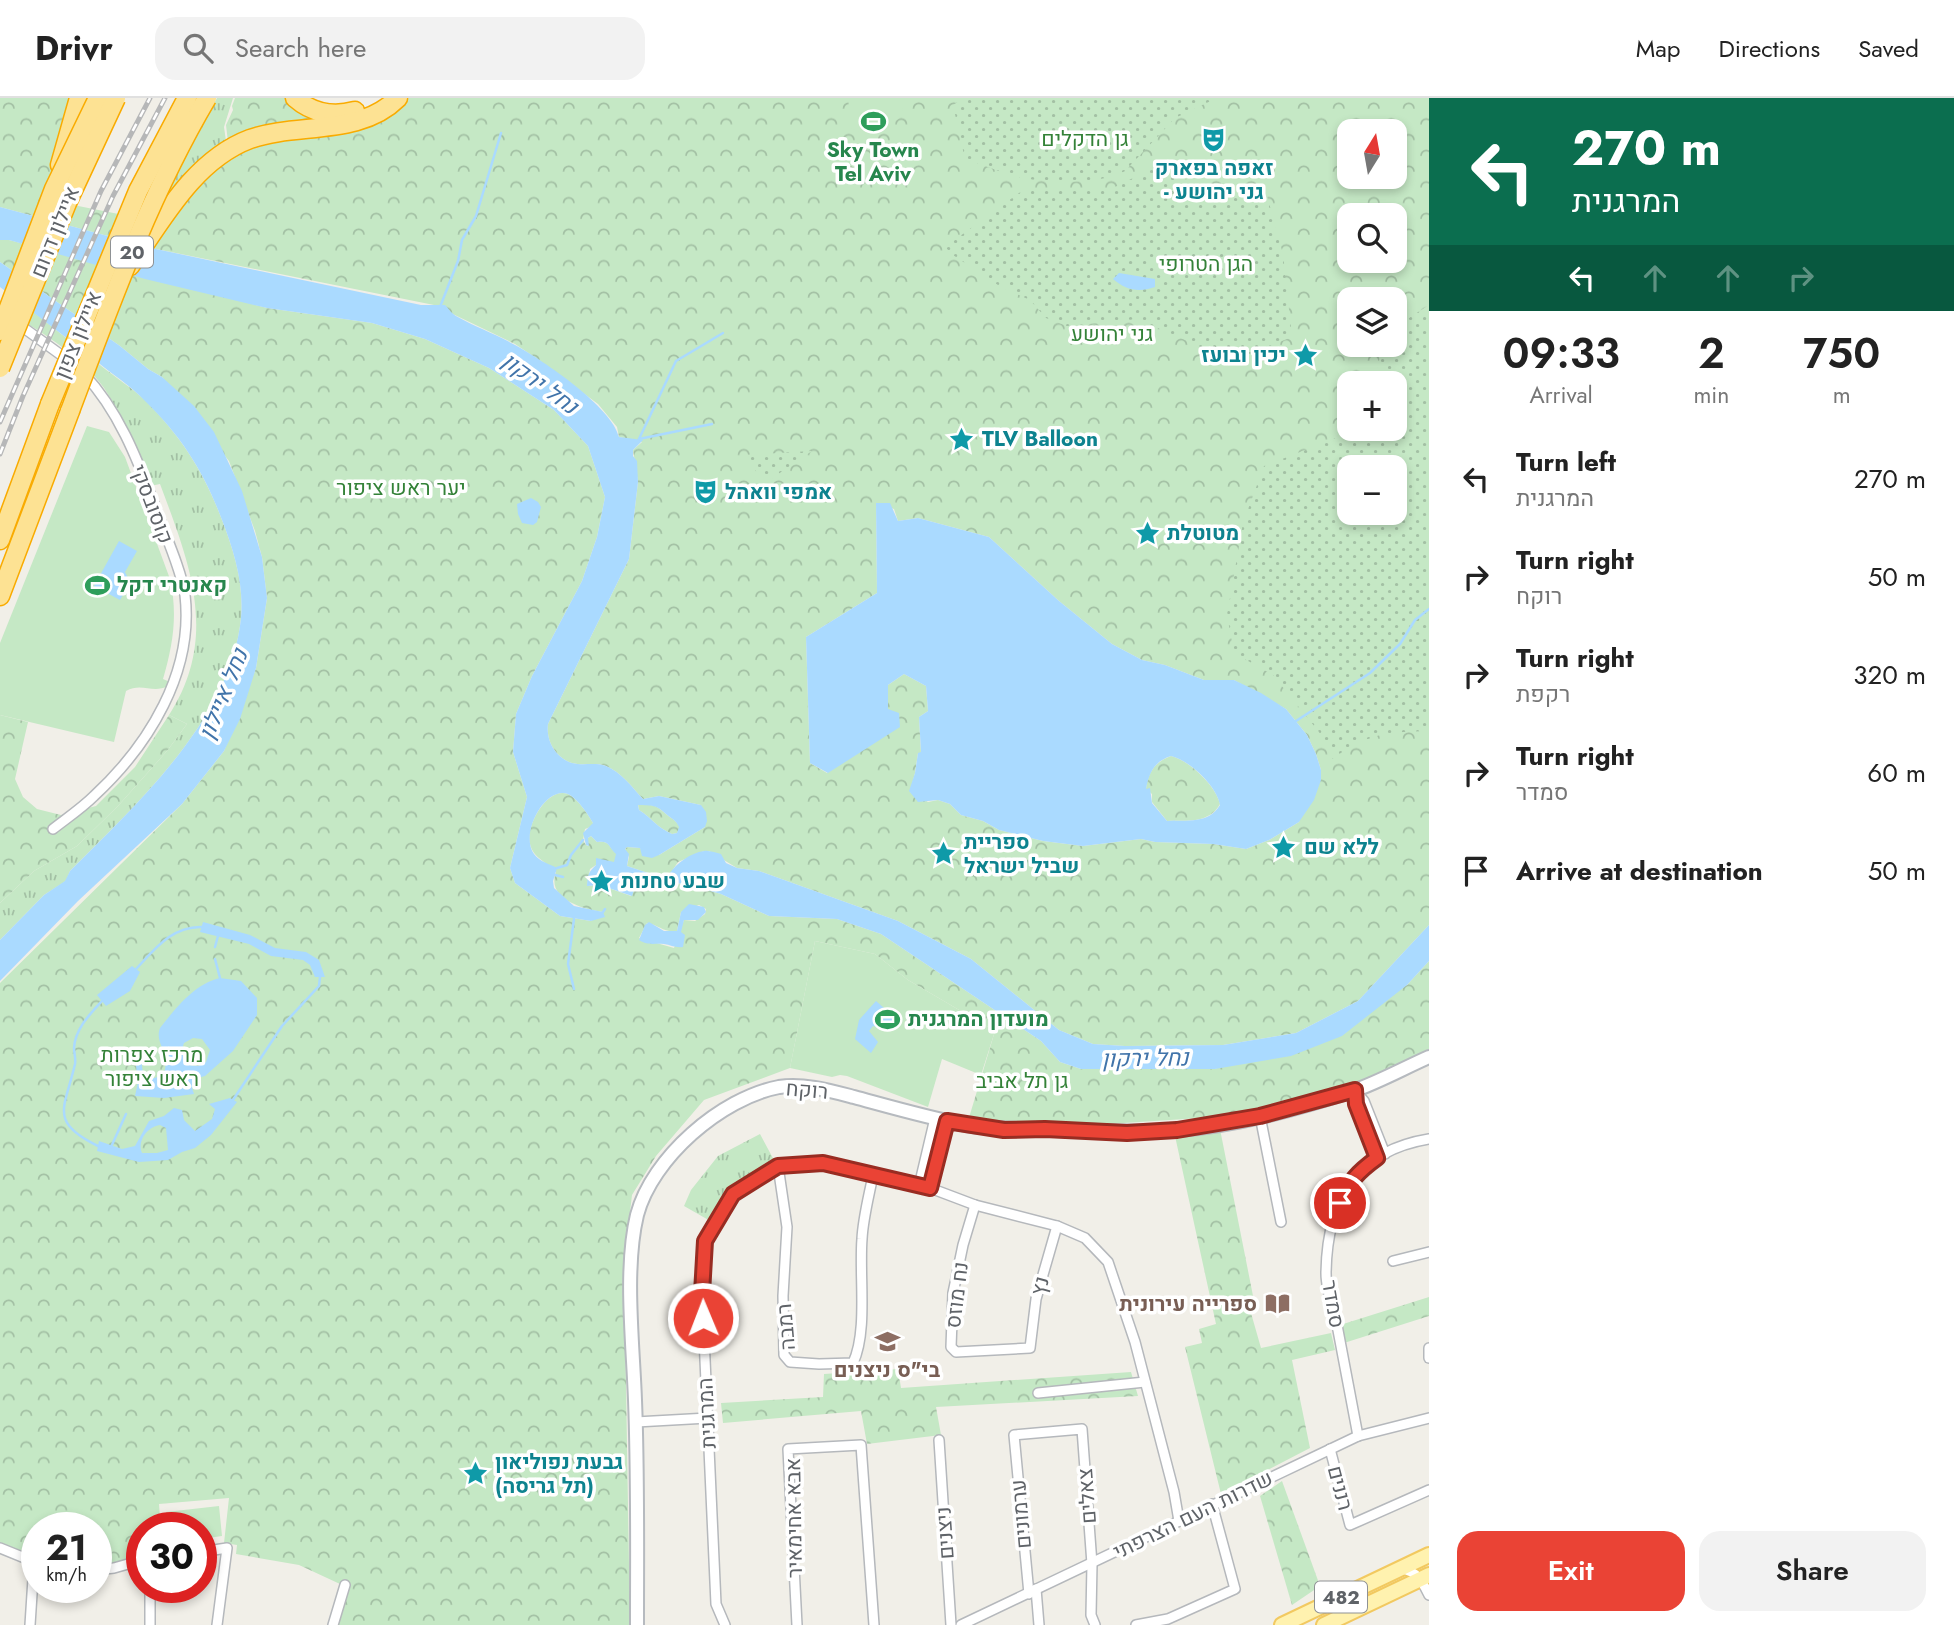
<!DOCTYPE html>
<html lang="en">
<head>
<meta charset="utf-8">
<style>
  body { margin:0; font-family:Jost,Heebo,sans-serif; background:#f2f2f2; color:#222; height:100vh; display:flex; flex-direction:column; font-size:26px; white-space:nowrap }
  * { box-sizing:border-box; margin:0 }
  p { font-size:23px; color:#767676 }
  .icon { flex:none; width:38px; height:38px; fill:none; stroke:currentColor; stroke-width:2; stroke-linecap:round; stroke-linejoin:round }
  .map { position:relative; flex:1; overflow:hidden }
  .drawer { display:flex; flex-direction:column; background:#fff; width:525px }
  .drawer>* { flex:none }
  .banner { background:#0b6e4f; color:#fff; overflow:hidden }
  .needle { width:46px; rotate:11deg }
  .buttons { position:absolute; left:1337px; top:21px; display:grid; gap:14px }
  .buttons a { display:grid; place-items:center; width:70px; height:70px; border-radius:14px; background:#fff; box-shadow:0 4px 10px #0003; font-size:35px }
  .speed { position:absolute; left:21px; top:1414px; display:flex; gap:14px; font-size:35px; font-weight:700; text-align:center }
  .speed>* { display:grid; place-content:center; width:91px; height:91px; border-radius:50%; background:#fff; box-shadow:0 4px 10px #0003; line-height:1 }
  .speed small { font-size:18px; font-weight:400 }
  .speed .limit { border:10px solid #d22; background:#fff; color:#111 }
  .pin { position:absolute; display:grid; place-items:center; width:60px; height:60px; color:#fff; margin:-30px; border:4px solid #fff; border-radius:50%; box-shadow:0 2px 7px #0007 }
  .me { position:absolute; width:77px; margin:-38px; rotate:359deg; stroke-linejoin:round; filter:drop-shadow(0 0 5px #0008) }
  .turn { display:flex; align-items:center; gap:24px; height:147px; padding:0 28px; font-size:32px }
  .turn .icon { width:91px; height:91px; stroke-width:2.5 }
  .turn b { display:block; font-size:49px; line-height:60px }
  .lanes { display:flex; align-items:center; height:66px; padding:0 28px; background:#0003; justify-content:center; gap:35px; direction:ltr }
  .lanes .off { opacity:.35 }
  .eta { display:flex; justify-content:space-evenly; align-items:center; height:119px; text-align:center }
  .eta b { font-size:42px; font-weight:600; line-height:49px }
  .cta { display:flex; gap:14px; margin-top:auto; padding:14px 28px }
  .cta a { flex:1; height:80px; border-radius:21px; background:#ea4335; color:#fff; font-size:28px; font-weight:600; line-height:80px; text-align:center }
  .cta a+a { background:#f2f2f2; color:#222 }
  ul { padding:0; list-style:none }
  li { display:flex; align-items:center; gap:21px; height:98px; padding:0 28px }
  li div { flex:1 }
  li b { display:block; font-size:26px }
  li em { font-style:normal }
  header { display:flex; align-items:center; gap:42px; box-sizing:border-box; height:98px; padding:0 35px; background:#fff; border-bottom:2px solid #e0e0e0 }
  header strong { font-size:33px }
  nav { display:flex; gap:38px; margin-inline-start:auto; font-size:24px }
  .search { width:490px; height:63px; background:#f2f2f2; display:flex; align-items:center; gap:18px; box-sizing:border-box; padding:0 24px; border-radius:21px; color:#767676; font-size:26px }
  main { display:flex; flex:1; min-height:0 }
  .map>svg:first-child { display:block }
  .grass { fill:url(#grass-tufts) }
  .forest { fill:url(#forest-crowns); fill-rule:evenodd }
  .garden { fill:url(#garden-dots); fill-rule:evenodd }
  .pitch { fill:#c5e8c5 }
  .water { fill:#aadaff; fill-rule:evenodd }
  .lines { fill:none; stroke-linecap:round; stroke-linejoin:round }
  .stream { stroke:#aadaff; stroke-width:2.5 }
  .street-casing { stroke:#b5b8bc; stroke-width:12 }
  .secondary-casing { stroke:#b6babf; stroke-width:16 }
  .primary-casing { stroke:#f2c960; stroke-width:18 }
  .highway-casing { stroke:#f9ab00; stroke-width:21 }
  .street { stroke:#fff; stroke-width:9 }
  .secondary { stroke:#fff; stroke-width:12 }
  .primary { stroke:#fff2af; stroke-width:14 }
  .highway { stroke:#fde293; stroke-width:18 }
  .rail-casing { stroke:#b6b7b8; stroke-width:5 }
  .rail { stroke:#fff; stroke-width:2.5; stroke-dasharray:8; stroke-linecap:butt }
  .highway-bridge-casing { stroke:#f9ab00; stroke-width:21; stroke-linecap:butt }
  .highway-bridge { stroke:#fde293; stroke-width:18 }
  .route-casing { stroke:#982c22; stroke-width:18 }
  .route { stroke:#ea4335; stroke-width:12 }
  .labels { text-anchor:middle; dominant-baseline:central; stroke-width:7; stroke-linejoin:round; paint-order:stroke }
  .shield { fill:#fff; stroke:#8f9295; stroke-width:2 }
  .shield-label { font-size:19px; font-weight:bold; fill:#5f6368 }
  .park-label { font-size:21px; fill:#348238; stroke:#fff }
  .leisure-label { font-size:21px; font-weight:bold; fill:#27864d; stroke:#fff; text-anchor:start }
  .culture-label { font-size:21px; font-weight:bold; fill:#0d838f; stroke:#fff; text-anchor:start }
  .street-label { font-size:21px; fill:#5f6368; stroke:#fff }
  .education-label { font-size:21px; font-weight:bold; fill:#785e54; stroke:#fff; text-anchor:end }
  .water-label { font-size:23px; font-style:italic; fill:#4174aa; stroke:#fff }
</style>
</head>
<body>
<header>
<strong>Drivr</strong>
<div class="search"><svg class="icon" aria-label="search" viewBox="0 0 24 24"><circle cx="10" cy="10" r="6"/><path d="M15 15l6 6"/></svg>Search here</div>
<nav><a>Map</a><a>Directions</a><a>Saved</a></nav>
</header>
<main>
<div class="map">
<svg width="1429" height="1527" viewBox="0 0 1429 1527">
  <defs>
    <pattern id="grass-tufts" width="24" height="20" patternUnits="userSpaceOnUse" patternTransform="scale(1.75)"><rect width="24" height="20" fill="#c5e8c5"/><path d="M3 7l-1-3M5 7V3M7 7l1-3M15 17l-1-3M17 17v-4M19 17l1-3" fill="none" stroke="#a3c0a4"/></pattern>
    <pattern id="forest-crowns" width="20" height="18" patternUnits="userSpaceOnUse" patternTransform="scale(1.75)"><rect width="20" height="18" fill="#c5e8c5"/><path d="M2 6a3 3 0 1 1 6 0M12 15a3 3 0 1 1 6 0" fill="none" stroke="#a3c0a4"/></pattern>
    <pattern id="garden-dots" width="8" height="8" patternUnits="userSpaceOnUse" patternTransform="scale(1.75)"><rect width="8" height="8" fill="#c5e8c5"/><path d="M2 2h.1M6 6h.1" fill="none" stroke="#a3c0a4" stroke-width="1.8" stroke-linecap="round"/></pattern>
  </defs>
  <rect width="100%" height="100%" fill="#f1efe8"/>
  <g class="grass">
    <polygon points="217,0 233,0 224,29 226,43 161,102"/>
    <path d="M 9,195 C 40,219 70,243 100,267 C 115,279 132,290 146,303 C 182,340 204,374 222,422 C 234,453 244,486 241,520 C 231,620 137,706 70,773 L 66,783 L 44,797 L 0,842 L 0,805 L 34,773 L 77,748 L 118,708 L 167,653 L 187,626 L 169,617 C 220,538 189,464 160,386 L 150,388 C 137,355 124,320 104,290 C 83,259 34,228 1,211 Z"/>
    <polygon points="760,1036 775,1064 729,1092 712,1124 684,1108 691,1092 718,1058"/>
  </g>
  <g class="forest">
    <path d="M 0,0 L 73,0 L 57,65 L 43,101 L 169,126 C 186,96 218,62 252,49 C 280,39 312,35 341,29 C 370,23 388,23 409,0 L 1429,0 L 1429,827 L 1358,903 L 1296,935 L 1223,947 L 1125,948 L 1093,946 L 1059,932 L 971,861 L 898,823 L 759,773 L 737,770 L 709,753 L 704,753 L 678,764 L 670,776 L 651,776 L 627,768 L 629,759 L 625,751 L 627,749 L 640,750 L 644,757 L 659,757 L 705,729 L 701,707 L 659,698 L 643,701 C 632,689 621,674 606,668 C 596,664 583,668 572,665 C 555,659 546,643 548,626 L 629,461 L 638,384 L 633,352 L 642,344 L 619,339 L 617,329 L 598,306 L 536,260 L 515,246 L 434,207 L 156,151 L 0,109 ZM 1349,33 L 1395,33 L 1395,79 L 1349,79 ZM 1349,117 L 1395,117 L 1395,163 L 1349,163 ZM 1349,201 L 1395,201 L 1395,247 L 1349,247 ZM 1349,285 L 1395,285 L 1395,331 L 1349,331 ZM 1349,369 L 1395,369 L 1395,415 L 1349,415 ZM 876,405 L 894,411 L 898,423 L 918,420 L 989,439 L 1059,503 L 1112,546 L 1142,562 L 1165,567 L 1204,582 L 1234,582 L 1286,611 L 1307,637 L 1316,656 L 1321,672 L 1299,724 L 1269,742 L 1246,751 L 1213,746 L 1155,744 L 1141,741 L 1083,748 L 1043,743 L 999,732 L 983,723 L 961,717 L 950,706 L 938,702 L 928,704 L 910,694 L 915,675 L 918,655 L 921,655 L 919,619 L 928,613 L 926,588 L 904,576 L 888,587 L 888,611 L 827,675 L 810,665 L 806,539 L 877,495 Z"/>
    <polygon points="235,0 287,0 326,20 228,44 226,27 233,12 232,8"/>
    <path d="M 0,142 L 9,142 L 267,210 L 372,225 L 425,241 L 489,270 L 554,312 L 588,348 L 605,399 L 597,439 L 582,483 L 532,578 L 516,616 L 513,654 L 527,699 L 510,770 L 515,785 L 560,818 L 591,823 L 603,814 C 583,811 546,801 556,774 C 547,764 533,760 530,746 C 525,729 547,688 568,696 C 577,700 588,716 593,725 L 593,728 L 585,731 L 583,742 L 586,747 L 588,748 L 588,740 L 591,738 L 597,744 C 610,742 608,749 617,756 L 615,765 L 596,767 L 590,771 L 587,788 L 600,787 L 631,798 L 637,782 L 686,786 L 721,796 L 769,818 L 837,821 L 881,836 L 1041,943 L 1060,964 L 1081,971 L 1215,971 L 1407,887 L 1429,863 L 1429,951 L 1341,992 L 1259,1013 L 1216,1019 L 1047,1030 L 968,1023 L 995,933 L 908,882 L 875,856 L 815,843 L 790,970 L 704,1002 L 656,1058 L 632,1097 L 624,1166 L 630,1527 L 332,1527 L 340,1486 L 299,1467 L 236,1456 L 237,1447 L 224,1445 L 229,1400 L 159,1406 L 160,1420 L 165,1419 L 166,1430 L 142,1430 L 142,1460 L 112,1468 L 96,1468 L 96,1430 L 37,1430 L 37,1459 L 0,1445 L 0,885 L 182,706 L 224,653 L 256,570 L 267,500 L 262,459 L 255,433 L 229,363 L 162,279 L 148,271 L 120,248 L 0,164 ZM 699,807 L 706,811 L 705,816 L 695,823 L 684,822 L 674,850 L 639,840 L 647,825 C 659,827 664,835 677,833 L 681,814 Z"/>
    <polygon points="0,617 28,624 15,681 23,699 37,711 61,717 96,708 135,669 169,617 187,626 167,653 118,708 77,748 34,773 0,805"/>
    <path d="M 1171,658 C 1189,662 1216,688 1220,706 C 1209,726 1187,722 1167,723 L 1152,704 L 1152,696 L 1146,691 C 1148,674 1155,664 1171,658 Z"/>
    <path d="M 638,706 C 653,707 655,706 666,716 C 672,721 676,722 680,729 L 677,735 L 672,736 C 656,729 653,721 639,712 Z"/>
    <polygon points="1220,1031 1256,1213 1251,1215 1261,1250 1331,1235 1335,1252 1292,1262 1310,1350 1221,1396 1185,1249 1202,1245 1199,1231 1216,1226 1175,1038"/>
    <polygon points="1429,1199 1429,1218 1344,1245 1340,1227"/>
    <polygon points="898,1271 901,1290 1131,1274 1138,1298 936,1309 941,1337 867,1346 861,1313 723,1325 721,1305 823,1299 824,1276"/>
    <polygon points="1282,1383 1320,1488 1292,1507 1260,1398"/>
  </g>
  <g class="garden">
    <path d="M 964,0 L 1217,0 L 1175,20 L 1126,72 C 1104,87 1049,85 1023,80 C 1004,76 984,67 965,61 L 953,7 Z"/>
    <polygon points="1151,64 1176,79 1225,92 1264,87 1283,156 1292,239 1249,256 1212,254 1138,221 1067,228 1046,220 1030,202 1001,189 953,157 945,149 1026,90 1109,92 1135,79"/>
    <path d="M 1429,207 L 1429,633 C 1385,634 1369,635 1332,661 L 1319,634 L 1273,577 L 1234,555 L 1227,517 L 1243,425 L 1264,368 L 1346,336 L 1352,331 L 1395,331 L 1395,285 L 1375,285 L 1382,247 L 1395,247 L 1395,229 ZM 1349,369 L 1395,369 L 1395,415 L 1349,415 Z"/>
    <polygon points="812,353 765,385 744,357"/>
  </g>
  <g class="pitch">
    <polygon points="848,0 907,0 903,5 902,18 873,40 851,30"/>
    <path d="M 87,328 L 109,334 L 125,359 L 170,481 C 178,516 173,547 163,581 L 170,584 L 168,588 C 152,596 142,584 126,593 L 114,644 L 0,617 L 0,545 Z"/>
    <polygon points="815,843 875,856 908,882 995,933 981,977 942,961 928,1009 847,978 840,977 832,979 790,970"/>
    <polygon points="219,1408 222,1438 201,1441 201,1430 168,1430 166,1414"/>
  </g>
  <g class="water">
    <path d="M 0,109 L 156,151 L 421,207 L 445,207 C 449,211 451,215 456,218 C 475,229 496,236 515,247 C 544,263 612,309 619,339 L 643,342 L 633,352 L 633,358 L 637,363 L 638,384 L 629,461 L 548,626 C 546,643 555,659 572,665 C 583,668 595,664 606,668 C 621,674 632,689 643,701 L 659,698 L 701,707 L 706,714 L 707,723 L 705,729 L 659,757 L 652,760 L 642,758 L 640,750 L 627,749 L 625,751 L 629,756 L 627,768 L 651,776 L 669,776 C 677,765 690,755 704,753 C 709,752 716,755 721,756 L 726,765 L 737,770 L 759,773 L 898,823 L 971,861 L 1059,932 L 1093,946 L 1125,948 L 1223,947 L 1296,935 L 1358,903 L 1429,827 L 1429,863 L 1407,887 L 1342,938 L 1291,958 L 1215,971 L 1081,971 L 1060,964 L 1041,943 L 881,836 L 837,821 L 769,818 L 721,796 L 686,786 L 637,782 L 632,798 L 600,787 L 587,788 C 588,776 588,775 596,767 L 596,760 L 614,764 L 616,756 C 608,749 610,742 597,744 L 591,738 L 588,740 L 589,748 L 586,747 L 583,735 L 593,725 C 588,716 577,700 568,696 C 546,687 519,735 534,756 C 540,764 550,766 557,770 L 553,783 L 554,790 L 574,808 L 603,814 L 605,819 L 591,823 L 560,818 L 515,785 L 510,770 L 527,699 L 513,654 L 516,616 L 532,578 L 582,483 L 597,439 L 605,399 L 588,348 L 554,312 L 489,270 L 425,241 L 372,225 L 267,210 L 145,181 L 9,142 L 0,142 ZM 638,707 C 653,708 655,706 666,716 C 672,721 676,722 679,729 L 677,735 L 672,736 C 656,729 653,721 639,712 Z"/>
    <path d="M 0,164 L 120,248 L 148,271 L 162,279 L 194,308 L 214,334 L 242,393 L 262,459 L 267,500 L 256,570 L 240,621 L 224,653 L 182,706 L 78,803 L 0,883 L 0,842 L 44,797 L 65,783 L 70,773 C 137,706 231,620 241,520 C 244,486 234,453 222,422 C 204,374 182,339 145,303 C 131,288 112,276 96,263 C 64,238 32,213 0,189 Z"/>
    <path d="M 1119,175 L 1155,181 L 1155,189 C 1138,195 1126,192 1113,181 Z"/>
    <polygon points="531,400 538,404 541,409 537,424 533,427 522,425 518,416 517,406"/>
    <path d="M 876,405 L 890,405 L 898,423 L 918,420 L 989,439 L 1059,503 L 1112,546 L 1142,562 L 1165,567 L 1204,582 L 1234,582 L 1261,595 L 1286,611 L 1307,637 L 1316,656 L 1321,672 L 1321,682 L 1314,702 L 1299,724 L 1269,742 L 1246,751 L 1213,746 L 1155,744 L 1141,741 L 1083,748 L 1043,743 L 999,732 L 983,723 L 961,717 L 950,706 L 938,702 L 918,704 L 909,693 L 915,675 L 918,655 L 921,654 L 919,619 L 928,613 L 926,588 L 904,576 L 888,587 L 888,611 L 899,615 L 900,629 L 828,675 L 810,665 L 806,539 L 877,495 ZM 1171,658 C 1189,662 1217,688 1220,707 C 1209,726 1187,722 1167,723 L 1152,705 L 1150,690 L 1146,691 C 1149,674 1155,663 1171,658 Z"/>
    <polygon points="119,443 137,453 125,474 130,484 120,502 94,488"/>
    <path d="M 689,806 L 704,809 L 706,814 L 698,822 L 684,822 L 681,834 L 685,837 L 683,849 C 675,850 671,847 664,846 C 653,845 649,848 639,842 L 645,827 L 649,824 L 664,833 L 677,833 L 681,814 Z"/>
    <polygon points="203,824 250,837 275,850 306,854 319,862 325,879 315,879 310,867 303,862 271,858 249,846 200,834"/>
    <polygon points="132,868 140,874 130,893 106,908 97,897"/>
    <path d="M 220,880 L 241,883 L 257,900 L 257,917 L 233,953 L 205,978 L 193,981 L 192,990 L 194,996 L 164,1000 L 135,998 L 138,984 L 135,960 L 141,958 L 143,977 C 151,983 157,980 164,975 C 171,953 154,946 160,930 C 176,910 194,886 220,880 ZM 193,940 L 202,941 L 210,952 L 206,964 L 198,968 L 188,967 L 181,954 L 184,945 Z"/>
    <polygon points="876,903 899,923 891,933 873,928 869,933 878,944 871,955 855,941 859,922"/>
    <path d="M 230,1000 L 237,1004 L 211,1037 L 195,1050 L 182,1054 L 168,1062 L 139,1064 L 97,1053 L 99,1043 L 122,1051 L 135,1048 L 149,1023 L 164,1018 L 174,1010 L 182,1012 L 184,1022 L 195,1033 L 212,1021 L 215,1011 L 209,1006 ZM 160,1027 L 166,1030 L 168,1052 L 157,1055 L 142,1055 C 137,1043 147,1029 160,1027 Z"/>
  </g>
  <g class="lines">
    <g class="stream">
      <polyline points="440,209 458,163 462,142 476,118 501,35"/>
      <polyline points="639,341 676,263 723,235"/>
      <polyline points="639,341 712,326"/>
      <polyline points="1296,623 1370,575 1400,546 1415,522 1429,511"/>
      <polyline points="557,770 567,767 571,757 583,742"/>
      <polyline points="555,777 563,779"/>
      <polyline points="603,814 605,811"/>
      <polyline points="574,821 568,866 574,891"/>
      <polyline points="215,849 218,838"/>
      <polyline points="215,861 220,880"/>
      <path d="M 136,871 C 155,851 172,828 202,829"/>
      <polyline points="233,1002 282,928 319,888 320,879"/>
      <path d="M 98,1048 C 48,1024 65,1010 75,966 C 76,961 74,955 74,950 C 75,931 90,916 102,903"/>
      <polyline points="111,1049 126,1016"/>
    </g>
    <defs>
      <g id="street">
        <polyline points="17,225 68,262"/>
        <path d="M 53,731 C 67,720 82,710 94,698 C 149,647 194,574 185,497 C 181,470 163,432 154,406 C 137,360 118,312 84,276"/>
        <polyline points="1355,992 1356,1006 1377,1060"/>
        <polyline points="1355,992 1364,1003 1385,1056"/>
        <polyline points="1260,1018 1281,1124"/>
        <path d="M 778,1068 L 787,1129 L 783,1198 L 784,1257 L 790,1264 L 819,1266 L 853,1265 C 868,1233 859,1177 862,1141 C 863,1120 869,1098 873,1077"/>
        <polyline points="919,1088 935,1020"/>
        <polyline points="930,1090 947,1023"/>
        <polyline points="975,1107 963,1147 953,1195 951,1249 956,1254 1030,1250 1036,1201 1057,1128"/>
        <polyline points="1393,1163 1429,1154"/>
        <polyline points="1429,1250 1429,1260"/>
        <polyline points="1038,1295 1145,1284"/>
        <polyline points="636,1324 708,1320"/>
        <path d="M 1358,1338 C 1351,1301 1344,1264 1337,1227 C 1333,1211 1326,1192 1326,1175 C 1327,1104 1355,1053 1429,1041"/>
        <polyline points="939,1342 951,1527"/>
        <polyline points="1330,1351 1350,1427 1429,1392"/>
        <polyline points="0,1450 37,1465"/>
        <polyline points="201,1454 227,1450 217,1527"/>
        <path d="M 1402,1471 C 1418,1474 1422,1483 1429,1497"/>
        <polyline points="96,1472 114,1470 142,1462"/>
        <polyline points="150,1489 150,1527"/>
        <polyline points="1036,1491 1039,1527"/>
        <polyline points="1029,1496 1014,1337 1082,1331 1092,1466 1091,1517 1095,1527"/>
        <polyline points="30,1527 34,1465"/>
        <polyline points="333,1527 345,1487"/>
        <polyline points="725,1527 716,1506 702,1195 705,1143 733,1096 778,1068 823,1064 930,1090 975,1107 1057,1128 1085,1140 1108,1164 1135,1244 1174,1394 1179,1423"/>
        <polyline points="797,1527 788,1351 861,1347 874,1527"/>
        <polyline points="961,1527 1358,1338 1429,1320"/>
        <polyline points="1136,1527 1168,1521 1235,1491 1212,1406"/>
      </g>
      <path id="secondary" d="M 637,1527 C 637,1452 638,1377 635,1302 C 633,1246 624,1171 637,1117 C 652,1060 721,1000 779,989 C 803,985 831,993 854,999 C 891,1009 929,1020 966,1027 C 997,1032 1025,1030 1056,1032 C 1097,1033 1137,1035 1178,1032 C 1236,1028 1297,1011 1353,993 C 1379,984 1404,970 1429,959"/>
      <g id="primary">
        <polyline points="1282,1527 1429,1457"/>
        <polyline points="1324,1527 1429,1477"/>
      </g>
      <g id="highway">
        <path d="M 295,0 C 312,15 333,19 355,13"/>
        <polyline points="60,67 79,0"/>
        <path d="M 130,168 C 162,122 194,62 250,41 C 298,24 359,39 398,0"/>
        <polyline points="0,442 50,306"/>
        <polyline points="0,498 70,313"/>
      </g>
    </defs>
    <use href="#street" class="street-casing"/>
    <use href="#secondary" class="secondary-casing"/>
    <use href="#primary" class="primary-casing"/>
    <use href="#highway" class="highway-casing"/>
    <use href="#street" class="street"/>
    <use href="#secondary" class="secondary"/>
    <use href="#primary" class="primary"/>
    <use href="#highway" class="highway"/>
    <defs>
      <g id="rail">
        <polyline points="0,324 101,93 150,0"/>
        <polyline points="0,356 23,298 113,98 165,0"/>
      </g>
    </defs>
    <use href="#rail" class="rail-casing"/>
    <use href="#rail" class="rail"/>
    <defs>
      <g id="highway-bridge">
        <polyline points="0,233 54,91 98,0"/>
        <polyline points="0,270 67,105 116,0"/>
        <polyline points="50,306 138,93 187,0"/>
        <path d="M 70,313 C 110,207 149,98 207,0"/>
      </g>
    </defs>
    <use href="#highway-bridge" class="highway-bridge-casing"/>
    <use href="#highway-bridge" class="highway-bridge"/>
  </g>
  <g class="lines">
    <defs>
      <path id="route" d="M 703,1220 L 702,1195 L 705,1143 L 733,1096 L 778,1068 L 823,1065 L 930,1090 L 947,1023 L 1004,1032 L 1045,1031 L 1127,1035 L 1177,1032 L 1260,1018 L 1355,992 L 1356,1006 L 1377,1060 C 1359,1073 1348,1084 1340,1105"/>
    </defs>
    <use href="#route" class="route-casing"/>
    <use href="#route" class="route"/>
  </g>
  <defs>
    <symbol id="stadium-bare" viewBox="-9 -9 18 18"><path d="M0-5a6.5 5 0 1 0 0 10a6.5 5 0 1 0 0-10ZM-3.5-1.8h7v3.6h-7Z" fill="#2e9e5b" stroke="#fff" stroke-width="2.5" paint-order="stroke"/></symbol>
    <symbol id="theatre-bare" viewBox="-9 -9 18 18"><path d="M-5-5.5Q0-4 5-5.5V0Q5 5 0 6Q-5 5-5 0ZM-3.3-2.5H-1v1.5H-3.3ZM1-2.5H3.3v1.5H1ZM-2.8 1Q0 5.5 2.8 1Z" fill="#0f9aa8" stroke="#fff" stroke-width="2.5" paint-order="stroke"/></symbol>
    <symbol id="sight-bare" viewBox="-9 -9 18 18"><path d="M0-6L1.8-2.2L6-1.7L2.9 1.2L3.7 5.4L0 3.3L-3.7 5.4L-2.9 1.2L-6-1.7L-1.8-2.2Z" fill="#0f9aa8" stroke="#fff" stroke-width="2.5" paint-order="stroke"/></symbol>
    <symbol id="library-bare" viewBox="-9 -9 18 18"><path d="M-6-4Q-3-5.5-.7-3.5V5Q-3 3-6 4ZM6-4Q3-5.5 .7-3.5V5Q3 3 6 4Z" fill="#8d6e63" stroke="#fff" stroke-width="2.5" paint-order="stroke"/></symbol>
    <symbol id="school-bare" viewBox="-9 -9 18 18"><path d="M0-5L7-2L0 1L-7-2ZM-4 1L0 2.5L4 1V4Q0 6-4 4Z" fill="#8d6e63" stroke="#fff" stroke-width="2.5" paint-order="stroke"/></symbol>
  </defs>
  <g fill-rule="evenodd">
    <use href="#stadium-bare" x="856" y="6" width="35" height="35"/>
    <use href="#theatre-bare" x="1196" y="24" width="35" height="35"/>
    <use href="#sight-bare" x="1288" y="240" width="35" height="35"/>
    <use href="#sight-bare" x="944" y="324" width="35" height="35"/>
    <use href="#theatre-bare" x="688" y="376" width="35" height="35"/>
    <use href="#sight-bare" x="1130" y="418" width="35" height="35"/>
    <use href="#stadium-bare" x="80" y="470" width="35" height="35"/>
    <use href="#sight-bare" x="1266" y="732" width="35" height="35"/>
    <use href="#sight-bare" x="926" y="738" width="35" height="35"/>
    <use href="#sight-bare" x="584" y="766" width="35" height="35"/>
    <use href="#stadium-bare" x="870" y="904" width="35" height="35"/>
    <use href="#library-bare" x="1260" y="1188" width="35" height="35"/>
    <use href="#school-bare" x="870" y="1226" width="35" height="35"/>
    <use href="#sight-bare" x="458" y="1358" width="35" height="35"/>
  </g>
  <g class="labels">
    <g class="shield">
      <rect x="111" y="138.5" width="42" height="31" rx="5"/>
      <rect x="1315" y="1483.5" width="52" height="31" rx="5"/>
    </g>
    <g class="shield-label">
      <text x="132" y="154">20</text>
      <text x="1341" y="1499">482</text>
    </g>
    <g class="park-label">
      <text x="1085" y="41">גן הדקלים</text>
      <text x="1206" y="166">הגן הטרופי</text>
      <text x="1112" y="236">גני יהושע</text>
      <text x="401" y="390">יער ראש ציפור</text>
      <text x="152" y="957">מרכז צפרות<tspan x="152" dy="24">ראש ציפור</tspan></text>
      <text x="1022" y="983">גן תל אביב</text>
    </g>
    <g class="leisure-label">
      <text x="873" y="52" text-anchor="middle">Sky Town<tspan x="873" dy="24">Tel Aviv</tspan></text>
      <text x="117" y="487">קאנטרי דקל</text>
      <text x="908" y="921">מועדון המרגנית</text>
    </g>
    <g class="culture-label">
      <text x="1214" y="70" text-anchor="middle">זאפה בפארק<tspan x="1214" dy="24">- גני יהושע</tspan></text>
      <text x="1286" y="257" text-anchor="end">יכין ובועז</text>
      <text x="982" y="341">TLV Balloon</text>
      <text x="725" y="394">אמפי וואהל</text>
      <text x="1167" y="435">מטוטלת</text>
      <text x="964" y="744">ספריית<tspan x="964" dy="24">שביל ישראל</tspan></text>
      <text x="1304" y="749">ללא שם</text>
      <text x="621" y="783">שבע טחנות</text>
      <text x="495" y="1364">גבעת נפוליאון<tspan x="495" dy="24">(תל גריסה)</tspan></text>
    </g>
    <g class="street-label">
      <text transform="translate(55 134) rotate(-68)">איילון דרום</text>
      <text transform="translate(78 237) rotate(-68)">איילון צפון</text>
      <text transform="translate(152 406) rotate(69)">קוסובסקי</text>
      <text transform="translate(807 992) rotate(5)">רוקח</text>
      <text transform="translate(1040 1188) rotate(-75)">נץ</text>
      <text transform="translate(957 1197) rotate(-83)">נח מוזס</text>
      <text transform="translate(1333 1206) rotate(80)">סמדר</text>
      <text transform="translate(786 1229) rotate(-95)">רמבה</text>
      <text transform="translate(707 1315) rotate(-93)">המרגנית</text>
      <text transform="translate(1340 1390) rotate(75)">רננים</text>
      <text transform="translate(1087 1398) rotate(-94)">צאלים</text>
      <text transform="translate(1021 1416) rotate(-95)">ערמונים</text>
      <text transform="translate(1193 1417) rotate(-26)">שדרות העם הצרפתי</text>
      <text transform="translate(794 1420) rotate(-91)">אבא אחימאיר</text>
      <text transform="translate(945 1435) rotate(-94)">ניצנים</text>
    </g>
    <g class="education-label">
      <text x="1257" y="1206">ספרייה עירונית</text>
      <text x="887" y="1272" text-anchor="middle">בי"ס ניצנים</text>
    </g>
    <g class="water-label">
      <text transform="translate(540 285) rotate(36)">נחל ירקון</text>
      <text transform="translate(223 596) rotate(-68)">נחל איילון</text>
      <text transform="translate(1145 960) rotate(-1)">נחל ירקון</text>
    </g>
  </g>
</svg>
<div class="buttons">
<a><svg class="needle" viewBox="-14 -14 28 28"><path d="M0-13l5 13h-10z" fill="#e53935"/><path d="M0 13l5-13h-10z" fill="#767676"/></svg></a>
<a><svg class="icon" aria-label="search" viewBox="0 0 24 24"><circle cx="10" cy="10" r="6"/><path d="M15 15l6 6"/></svg></a>
<a><svg class="icon" aria-label="layers" viewBox="0 0 24 24"><path d="M12 4l9 5-9 5-9-5zM3 14l9 5 9-5"/></svg></a>
<a>+</a>
<a>−</a>
</div>
<div class="speed"><div>21<small>km/h</small></div><div class="limit">30</div></div>
<div class="pin" style="left:1340px;top:1105px;background:#d93025"><svg class="icon" aria-label="arrive" viewBox="0 0 24 24"><path d="M6 21V4h12l-3 4 3 4H6"/></svg></div>
<svg class="me" style="left:703px;top:1220px" viewBox="-20 -20 40 40"><circle r="17" fill="#ea4335" stroke="#fff" stroke-width="3"/><path d="M0-11L8 9 0 5-8 9z" fill="#fff"/></svg>
</div>
<section class="drawer">
<div class="banner">
<div class="turn"><svg class="icon" aria-label="left" viewBox="0 0 24 24"><path d="M17 20v-9H6M10 6l-5 5 5 5"/></svg><div><b>270 m</b>המרגנית</div></div>
<div class="lanes"><svg class="icon" aria-label="left" viewBox="0 0 24 24"><path d="M17 20v-9H6M10 6l-5 5 5 5"/></svg><svg class="icon off" aria-label="ahead" viewBox="0 0 24 24"><path d="M12 20V5M6 11l6-6 6 6"/></svg><svg class="icon off" aria-label="ahead" viewBox="0 0 24 24"><path d="M12 20V5M6 11l6-6 6 6"/></svg><svg class="icon off" aria-label="right" viewBox="0 0 24 24"><path d="M7 20v-9h11M14 6l5 5-5 5"/></svg></div>
</div>
<div class="eta">
<div><b>09:33</b><p>Arrival</p></div>
<div><b>2</b><p>min</p></div>
<div><b>750</b><p>m</p></div>
</div>
<ul>
<li><svg class="icon" aria-label="left" viewBox="0 0 24 24"><path d="M17 20v-9H6M10 6l-5 5 5 5"/></svg><div><b>Turn left</b><p>המרגנית</p></div><em>270 m</em></li>
<li><svg class="icon" aria-label="right" viewBox="0 0 24 24"><path d="M7 20v-9h11M14 6l5 5-5 5"/></svg><div><b>Turn right</b><p>רוקח</p></div><em>50 m</em></li>
<li><svg class="icon" aria-label="right" viewBox="0 0 24 24"><path d="M7 20v-9h11M14 6l5 5-5 5"/></svg><div><b>Turn right</b><p>רקפת</p></div><em>320 m</em></li>
<li><svg class="icon" aria-label="right" viewBox="0 0 24 24"><path d="M7 20v-9h11M14 6l5 5-5 5"/></svg><div><b>Turn right</b><p>סמדר</p></div><em>60 m</em></li>
<li><svg class="icon" aria-label="arrive" viewBox="0 0 24 24"><path d="M6 21V4h12l-3 4 3 4H6"/></svg><div><b>Arrive at destination</b></div><em>50 m</em></li>
</ul>
<div class="cta"><a>Exit</a><a>Share</a></div>
</section>
</main>
</body>
</html>
